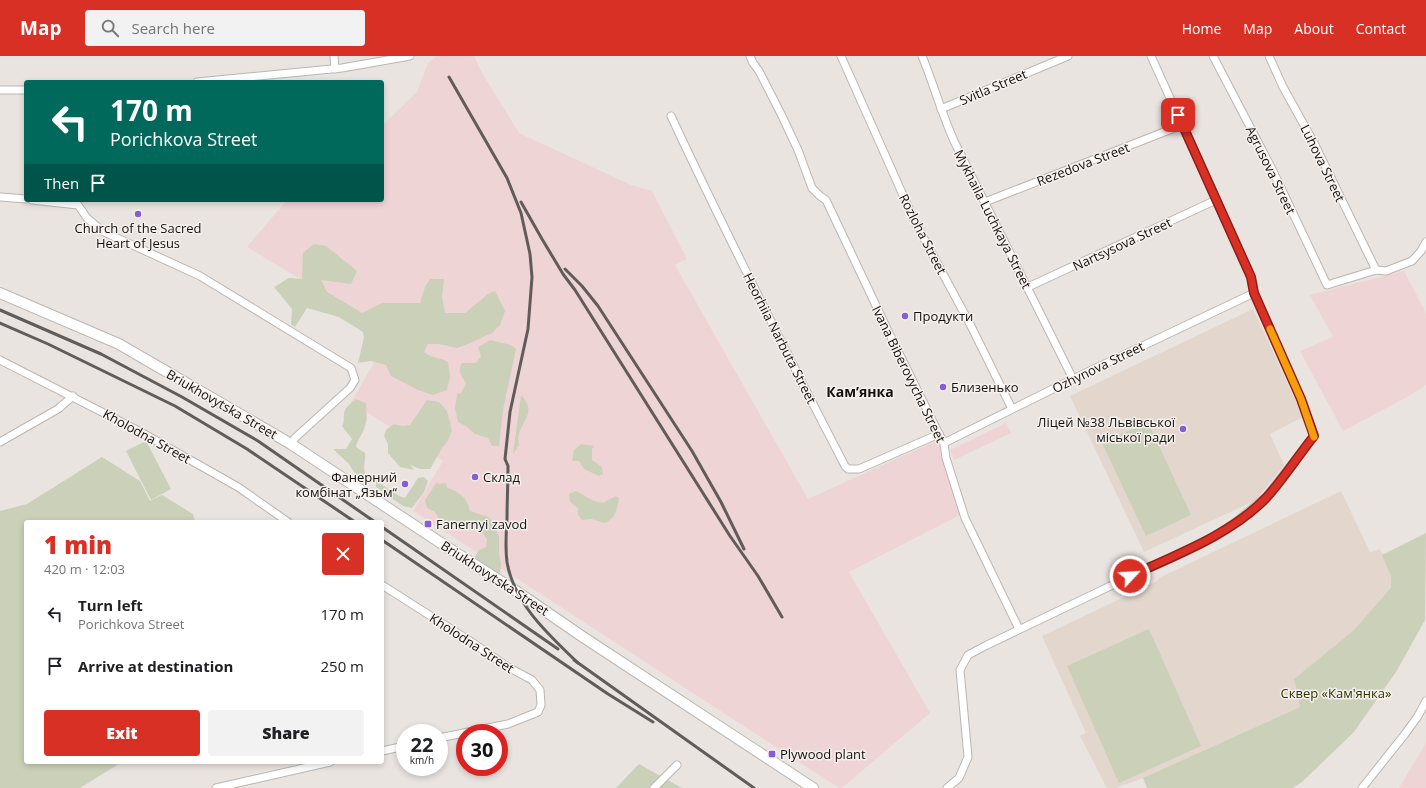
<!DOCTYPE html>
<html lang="en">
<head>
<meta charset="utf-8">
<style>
  body { margin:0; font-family:"Open Sans",sans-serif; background:#f2f2f2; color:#202124; height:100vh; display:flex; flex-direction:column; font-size:15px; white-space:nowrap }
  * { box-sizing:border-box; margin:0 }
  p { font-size:13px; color:#757577 }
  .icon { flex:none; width:22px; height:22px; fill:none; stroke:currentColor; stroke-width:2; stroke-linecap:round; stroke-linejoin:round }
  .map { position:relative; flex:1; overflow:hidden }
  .details { position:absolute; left:24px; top:464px; width:360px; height:244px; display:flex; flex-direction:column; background:#fff; border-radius:4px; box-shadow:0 2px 6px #0003 }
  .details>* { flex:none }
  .banner { position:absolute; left:24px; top:24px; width:360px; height:122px; border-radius:4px; box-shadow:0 2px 6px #0003; background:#00695c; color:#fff; overflow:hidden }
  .speed { position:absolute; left:396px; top:668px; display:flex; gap:8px; font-size:20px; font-weight:700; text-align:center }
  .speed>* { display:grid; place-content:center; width:52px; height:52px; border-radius:50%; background:#fff; box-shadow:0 2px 6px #0003; line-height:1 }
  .speed small { font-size:10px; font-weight:400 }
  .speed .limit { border:6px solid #d22; background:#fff; color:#111 }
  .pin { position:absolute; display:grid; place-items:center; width:34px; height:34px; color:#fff; margin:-17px; border-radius:8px; box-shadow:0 2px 6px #0006 }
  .me { position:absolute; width:44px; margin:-22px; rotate:65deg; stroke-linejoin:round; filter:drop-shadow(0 0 3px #0008) }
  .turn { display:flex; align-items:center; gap:14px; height:84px; padding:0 20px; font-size:18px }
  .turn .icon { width:52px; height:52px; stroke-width:2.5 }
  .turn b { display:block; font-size:28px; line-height:34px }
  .then { display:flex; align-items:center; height:38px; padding:0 20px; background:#0003; gap:8px; font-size:15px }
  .round { display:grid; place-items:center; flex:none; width:42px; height:42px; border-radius:4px; background:#f2f2f2 }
  .summary { display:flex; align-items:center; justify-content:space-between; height:68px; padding:0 20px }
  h1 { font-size:24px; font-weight:800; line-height:30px; color:#d93025 }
  .button { display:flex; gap:8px; margin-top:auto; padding:8px 20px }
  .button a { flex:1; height:46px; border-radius:4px; background:#d93025; color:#fff; font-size:16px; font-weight:800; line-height:46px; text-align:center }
  .button a+a { background:#f2f2f2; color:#202124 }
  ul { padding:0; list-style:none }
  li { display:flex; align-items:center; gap:12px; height:52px; padding:0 20px }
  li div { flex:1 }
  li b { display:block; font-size:15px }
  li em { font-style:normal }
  header { display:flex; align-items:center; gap:24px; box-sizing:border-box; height:56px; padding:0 20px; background:#d93025; color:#fff }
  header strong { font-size:19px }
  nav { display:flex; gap:22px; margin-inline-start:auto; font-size:14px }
  .search { width:280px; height:36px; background:#f2f2f2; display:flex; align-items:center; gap:10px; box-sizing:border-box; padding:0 14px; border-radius:4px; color:#757577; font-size:15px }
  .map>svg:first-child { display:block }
  .built { fill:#e2d6cd }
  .industrial { fill:#efd4d5 }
  .green { fill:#cbd0b9 }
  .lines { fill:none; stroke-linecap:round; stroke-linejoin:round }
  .street-casing { stroke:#bbb6b2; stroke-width:9 }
  .secondary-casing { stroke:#bbb6b2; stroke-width:12 }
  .street { stroke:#fff; stroke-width:7 }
  .secondary { stroke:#fff; stroke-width:10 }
  .rail { stroke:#5f5c5a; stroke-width:3 }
  .route-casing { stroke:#8d1f18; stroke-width:10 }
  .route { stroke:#d93025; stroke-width:7 }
  .slow { stroke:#f59e0b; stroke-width:7 }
  .poi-dot { fill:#835ed8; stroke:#f7f1ed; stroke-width:1.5 }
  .labels { text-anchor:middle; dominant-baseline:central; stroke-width:3; stroke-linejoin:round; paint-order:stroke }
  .street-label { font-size:13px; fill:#12100f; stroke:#f7f1ed }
  .poi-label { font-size:13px; fill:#12100f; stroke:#f7f1ed; text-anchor:start }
  .park-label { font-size:13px; fill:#2c3400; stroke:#f7f1ed }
  .neighbourhood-label { font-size:14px; font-weight:bold; fill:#12100f; stroke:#f7f1ed }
</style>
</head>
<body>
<header>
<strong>Map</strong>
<div class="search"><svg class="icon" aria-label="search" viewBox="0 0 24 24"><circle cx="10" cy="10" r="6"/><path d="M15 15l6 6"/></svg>Search here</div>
<nav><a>Home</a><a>Map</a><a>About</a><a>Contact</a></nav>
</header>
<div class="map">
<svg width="1426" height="732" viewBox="0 0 1426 732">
  <rect width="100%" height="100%" fill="#e9e4e0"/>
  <g class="built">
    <polygon points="1253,253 1303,361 1270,378 1284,409 1256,444 1144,496 1070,340"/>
    <polygon points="1341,435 1370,496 1380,493 1391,521 1391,530 1382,542 1354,574 1294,623 1300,651 1143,722 1116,732 1107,732 1080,680 1086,677 1042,580 1156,526 1159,522"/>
  </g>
  <g class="industrial">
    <polygon points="437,0 474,0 481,15 519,77 631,129 652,135 687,203 675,209 808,443 938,384 962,458 849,516 930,657 842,732 839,732 413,455 443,405 351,346 391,278 247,191 287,144 382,144 382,70 417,36 428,7"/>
    <polygon points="1404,215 1426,257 1426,329 1409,340 1343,375 1300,295 1333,281 1310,239"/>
    <polygon points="1006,367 1011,377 954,404 950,394"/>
    <polygon points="1426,687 1426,732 1399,732"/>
  </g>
  <g class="green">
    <path d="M 314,188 L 326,190 L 357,215 L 351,228 L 321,224 L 327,236 L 362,257 L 382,247 L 420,247 L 425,231 L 430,223 L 444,223 L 442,241 L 445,257 L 465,257 L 488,238 L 495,235 L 505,255 L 500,269 L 492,277 L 470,287 L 457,292 L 439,288 L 428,288 L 424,296 C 434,304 442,301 448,306 L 450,321 L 447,334 L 433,339 L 418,334 L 391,320 L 386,309 L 371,305 L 358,307 L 364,281 L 363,276 L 339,261 L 307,252 L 295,271 L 291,268 L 292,253 L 274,231 L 289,222 L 302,223 L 303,197 Z"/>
    <path d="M 490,284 L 511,289 L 516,293 L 503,354 L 499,390 L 492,390 L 488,382 L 475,378 L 466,370 L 458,366 L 455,352 L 457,338 L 461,337 L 466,327 C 461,319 457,315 462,307 L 476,307 L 481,300 L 478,291 Z"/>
    <path d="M 521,339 C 541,360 514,367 519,389 L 513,398 Z"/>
    <path d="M 356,343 L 366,347 C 366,354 368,363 365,370 C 363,378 358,382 356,391 L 365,397 C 366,405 362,411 366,419 L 362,423 L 358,422 L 349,408 L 333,393 L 346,393 L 352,383 L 342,370 C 345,364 343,364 344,358 C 345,351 351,347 356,343 Z"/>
    <polygon points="427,344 439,346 447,355 452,375 447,386 442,392 430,413 420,413 410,409 414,414 400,411 388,397 388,388 384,380 386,374 394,368 402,370 410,369"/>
    <polygon points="1148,366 1191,459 1146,480 1102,387"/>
    <polygon points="146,385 171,433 151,444 126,395"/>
    <polygon points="581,388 594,390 592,393 592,404 602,411 603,418 599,420 584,413 579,405 572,405 574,394"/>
    <polygon points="102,401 140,425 150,445 162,439 193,458 195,466 26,466 26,706 122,706 80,732 0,732 0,455 27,448"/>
    <path d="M 424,421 L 428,425 L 424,436 L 412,452 L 403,450 L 376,431 L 376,425 C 386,430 394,439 405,442 L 418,422 Z"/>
    <path d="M 437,426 L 438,428 L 446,427 L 447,432 C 459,435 468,443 470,455 L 488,461 L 494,467 L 499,481 L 499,496 L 501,508 L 500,520 L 484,511 L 474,502 L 479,494 L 486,491 L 487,483 L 476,468 L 457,465 L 440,465 L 435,456 L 427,452 L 425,444 Z"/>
    <path d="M 576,435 L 594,445 L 603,447 L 616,440 L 619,442 C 617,453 616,462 605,467 L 591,463 L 582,464 L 578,459 L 578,452 L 570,446 L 569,438 Z"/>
    <polygon points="1426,477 1425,564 1396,616 1354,676 1302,726 1293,732 1147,732 1143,722 1300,651 1294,623 1354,574 1382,542 1391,531 1391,521 1382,499"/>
    <polygon points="1149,573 1201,690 1119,727 1067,610"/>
    <polygon points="639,708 682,732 616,732"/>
  </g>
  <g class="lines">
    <defs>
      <g id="street">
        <polyline points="334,0 335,13"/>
        <polyline points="750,0 753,7 759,15 781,58 798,94 812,132 820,140 826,144 889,277 939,378 944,387 946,402 965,462 1019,573"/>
        <polyline points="841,0 915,166 970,268 1012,353"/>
        <path d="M 922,0 C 934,29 942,59 955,87 L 1073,323"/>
        <polyline points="1213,0 1272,113 1327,229 1376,214 1386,215 1412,205 1421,195 1426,186"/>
        <polyline points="1269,0 1283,31 1314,87 1376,214"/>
        <polyline points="197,26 342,12 410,0"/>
        <polyline points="0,34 26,34"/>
        <polyline points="941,53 1068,0"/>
        <path d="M 671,60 C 726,178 785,294 845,410 L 848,413 L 859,413 L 939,378"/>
        <polyline points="0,141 26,143"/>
        <polyline points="32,144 78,149 87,162 102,175 200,220 351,312 355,324 350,332 295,382 291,388"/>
        <polyline points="985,146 1182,69"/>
        <polyline points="1028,231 1216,144"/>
        <polyline points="0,304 139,375 238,431 288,466"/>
        <polyline points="0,386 58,353 73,340"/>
        <polyline points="944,387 1073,323 1254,237"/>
        <polyline points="382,529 470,585 508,611 532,624 540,634 541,649 538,656 508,668 439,682"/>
        <polyline points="382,695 405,690"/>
        <polyline points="216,732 330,706"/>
        <polyline points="654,732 677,709"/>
        <polyline points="947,732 959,722 968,701 960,614 968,599 987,589 1217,479 1236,466 1266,441 1314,380 1301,343 1254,237 1251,221 1151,0"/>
        <polyline points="1362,732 1405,678 1418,660 1426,645"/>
      </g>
      <polyline id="secondary" points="0,237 119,288 291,388 450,493 516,535 583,581 813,732"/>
    </defs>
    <use href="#street" class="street-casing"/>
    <use href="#secondary" class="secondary-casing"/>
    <use href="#street" class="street"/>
    <use href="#secondary" class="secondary"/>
    <g class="rail">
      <path d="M 449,21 L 507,122 L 521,157 L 530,198 L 532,221 L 528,273 L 510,356 L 505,403 L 508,410 C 508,428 507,445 507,463 C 506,477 505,491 507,506 C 514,548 549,579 578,607"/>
      <polyline points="521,146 542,183 563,218 575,234 730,480 758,520 782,561"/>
      <polyline points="565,213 582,230 598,250 692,395 721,446 744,493"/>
      <polyline points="0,254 101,298 182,341 258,385 375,466"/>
      <polyline points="0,267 48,288 175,350 247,393 355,466"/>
      <polyline points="382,471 558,593"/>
      <polyline points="382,484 608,638 653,666"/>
      <polyline points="574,604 754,732"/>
    </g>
  </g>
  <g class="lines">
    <defs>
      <path id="route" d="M 1130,520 C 1176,499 1232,478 1267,441 C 1284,422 1298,400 1314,380 L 1301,343 L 1254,237 L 1251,221 L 1178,59"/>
    </defs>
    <use href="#route" class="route-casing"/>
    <use href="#route" class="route"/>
    <polyline class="slow" points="1270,273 1301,343 1314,381"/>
  </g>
  <g class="poi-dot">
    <circle cx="138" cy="158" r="4"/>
    <circle cx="905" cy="260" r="4"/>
    <circle cx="943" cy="331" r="4"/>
    <circle cx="1183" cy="373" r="4"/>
    <circle cx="475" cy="421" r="4"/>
    <circle cx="405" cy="428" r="4"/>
    <rect x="424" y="464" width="8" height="8" rx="2"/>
    <rect x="768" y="694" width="8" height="8" rx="2"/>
  </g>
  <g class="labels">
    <g class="street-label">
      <text transform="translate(993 31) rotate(-23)">Svitla Street</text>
      <text transform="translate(1323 107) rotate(64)">Luhova Street</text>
      <text transform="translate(1083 108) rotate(-21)">Rezedova Street</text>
      <text transform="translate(1271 114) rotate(64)">Agrusova Street</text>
      <text transform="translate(993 163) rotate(63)">Mykhaila Luchkaya Street</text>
      <text transform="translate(923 178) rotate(63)">Rozloha Street</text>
      <text transform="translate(1122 188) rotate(-25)">Nartsysova Street</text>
      <text transform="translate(780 282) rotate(63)">Heorhiia Narbuta Street</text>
      <text transform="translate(1098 311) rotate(-26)">Ozhynova Street</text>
      <text transform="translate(909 318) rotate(64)">Ivana Biberovycha Street</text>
      <text transform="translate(222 348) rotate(30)">Briukhovytska Street</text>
      <text transform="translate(147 380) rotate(29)">Kholodna Street</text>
      <text transform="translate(495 522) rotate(33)">Briukhovytska Street</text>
      <text transform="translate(472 587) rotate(33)">Kholodna Street</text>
    </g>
    <g class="poi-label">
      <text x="138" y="172" text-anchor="middle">Church of the Sacred<tspan x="138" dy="15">Heart of Jesus</tspan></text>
      <text x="913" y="260">Продукти</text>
      <text x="951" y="331">Близенько</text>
      <text x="1175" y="366" text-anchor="end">Ліцей №38 Львівської<tspan x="1175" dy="15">міської ради</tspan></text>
      <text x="397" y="421" text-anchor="end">Фанерний<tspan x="397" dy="15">комбінат „Язьм“</tspan></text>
      <text x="483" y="421">Склад</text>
      <text x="436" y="468">Fanernyi zavod</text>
      <text x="780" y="698">Plywood plant</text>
    </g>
    <g class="park-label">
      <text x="1336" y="637">Сквер «Кам'янка»</text>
    </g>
    <g class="neighbourhood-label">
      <text x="860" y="335">Кам’янка</text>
    </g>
  </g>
</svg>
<div class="speed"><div>22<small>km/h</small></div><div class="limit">30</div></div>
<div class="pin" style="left:1178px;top:59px;background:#d93025"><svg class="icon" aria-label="arrive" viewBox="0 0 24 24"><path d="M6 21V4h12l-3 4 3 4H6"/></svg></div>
<svg class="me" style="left:1130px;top:520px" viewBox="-20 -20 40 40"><circle r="17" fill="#d93025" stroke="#fff" stroke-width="3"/><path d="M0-11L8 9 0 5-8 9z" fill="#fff"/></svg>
<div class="banner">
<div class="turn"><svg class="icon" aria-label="left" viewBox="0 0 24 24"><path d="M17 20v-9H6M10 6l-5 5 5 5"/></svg><div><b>170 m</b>Porichkova Street</div></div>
<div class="then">Then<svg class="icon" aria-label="arrive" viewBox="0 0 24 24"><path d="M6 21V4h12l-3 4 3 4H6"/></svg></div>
</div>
<section class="details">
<div class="summary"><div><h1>1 min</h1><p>420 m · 12:03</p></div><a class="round" style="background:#d93025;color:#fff"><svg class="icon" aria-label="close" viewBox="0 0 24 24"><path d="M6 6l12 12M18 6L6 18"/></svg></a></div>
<ul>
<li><svg class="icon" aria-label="left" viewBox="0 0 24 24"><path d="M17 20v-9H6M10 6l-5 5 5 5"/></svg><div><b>Turn left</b><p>Porichkova Street</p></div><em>170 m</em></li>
<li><svg class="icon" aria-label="arrive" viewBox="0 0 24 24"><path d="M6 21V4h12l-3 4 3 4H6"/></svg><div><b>Arrive at destination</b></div><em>250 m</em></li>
</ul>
<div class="button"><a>Exit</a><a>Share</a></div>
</section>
</div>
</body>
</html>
